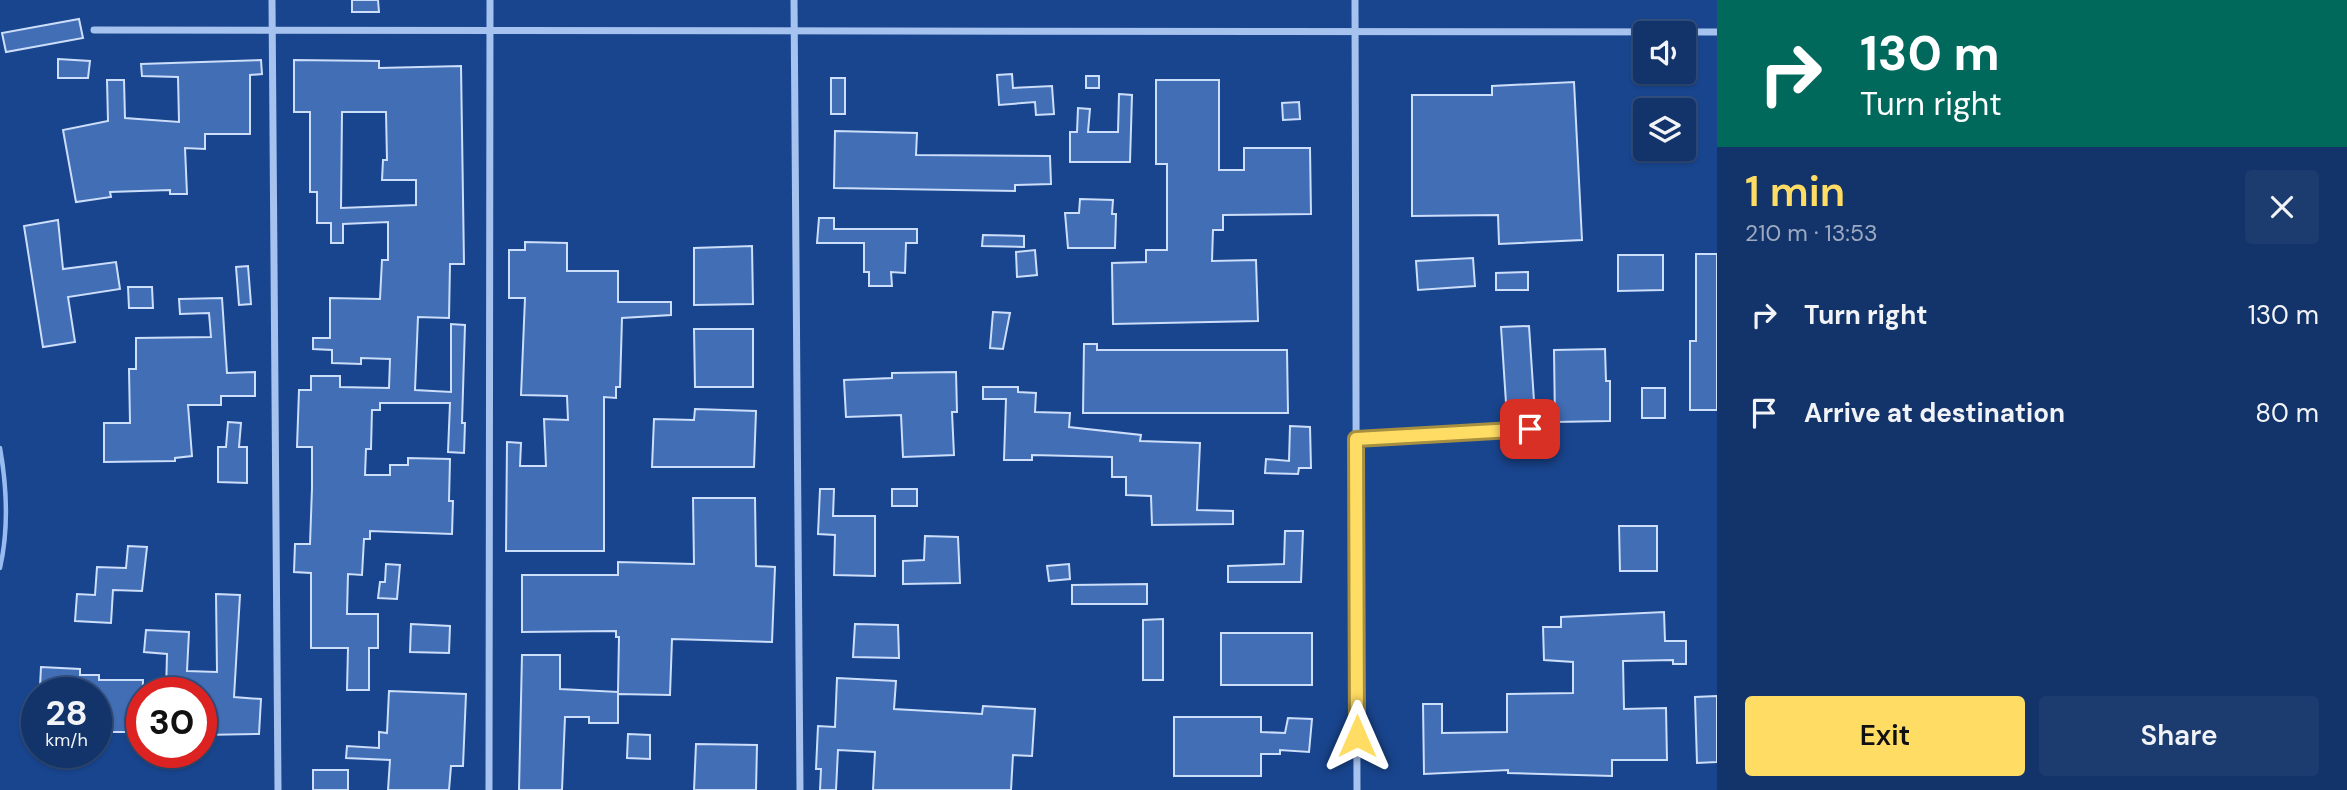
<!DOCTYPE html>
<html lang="en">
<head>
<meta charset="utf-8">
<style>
  body { margin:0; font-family:"DM Sans",sans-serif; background:#1c3c70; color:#f1f3f6; height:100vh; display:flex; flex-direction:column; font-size:26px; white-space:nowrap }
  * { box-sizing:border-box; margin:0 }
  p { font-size:23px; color:#9daac1 }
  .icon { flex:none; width:38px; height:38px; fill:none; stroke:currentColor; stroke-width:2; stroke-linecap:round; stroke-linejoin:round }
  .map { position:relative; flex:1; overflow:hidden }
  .sheet { display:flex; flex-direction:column; background:#13346a; width:630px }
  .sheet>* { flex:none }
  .guide { background:#00695c; color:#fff; overflow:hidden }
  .controls { position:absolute; left:1633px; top:21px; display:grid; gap:14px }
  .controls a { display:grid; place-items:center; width:63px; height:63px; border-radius:7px; background:#13346a; box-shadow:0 2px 5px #0004,0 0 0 2px #324f7e; font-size:35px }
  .speed { position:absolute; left:21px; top:677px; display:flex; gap:14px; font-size:35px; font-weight:700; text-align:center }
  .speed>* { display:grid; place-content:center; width:91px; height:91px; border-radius:50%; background:#13346a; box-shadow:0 2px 5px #0004,0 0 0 2px #324f7e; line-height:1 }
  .speed small { font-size:18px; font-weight:400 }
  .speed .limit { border:10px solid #d22; background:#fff; color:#111 }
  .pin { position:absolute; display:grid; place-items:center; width:60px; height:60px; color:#fff; margin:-30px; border-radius:14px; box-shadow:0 4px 10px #0006 }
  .me { position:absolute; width:77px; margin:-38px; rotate:0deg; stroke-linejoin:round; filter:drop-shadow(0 0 5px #0008) }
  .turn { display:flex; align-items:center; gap:24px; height:147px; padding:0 28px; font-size:32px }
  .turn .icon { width:91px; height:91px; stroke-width:2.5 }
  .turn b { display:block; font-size:49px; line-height:60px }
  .round { display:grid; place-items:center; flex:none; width:74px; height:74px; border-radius:7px; background:#1c3c70 }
  .head { display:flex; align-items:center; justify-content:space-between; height:119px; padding:0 28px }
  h1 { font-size:42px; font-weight:600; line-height:52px; color:#ffdc63 }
  .cta { display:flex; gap:14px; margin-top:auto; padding:14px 28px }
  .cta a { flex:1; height:80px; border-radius:7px; background:#ffdc63; color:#111; font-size:28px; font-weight:600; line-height:80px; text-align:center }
  .cta a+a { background:#1c3c70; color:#f1f3f6 }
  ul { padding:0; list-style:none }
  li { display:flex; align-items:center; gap:21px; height:98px; padding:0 28px }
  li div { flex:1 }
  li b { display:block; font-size:26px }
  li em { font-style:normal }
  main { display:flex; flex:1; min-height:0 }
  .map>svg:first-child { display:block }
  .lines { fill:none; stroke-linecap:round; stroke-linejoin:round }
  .stream { stroke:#99bcf0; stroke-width:4.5 }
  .building { fill:#426eb6; stroke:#ccdefa; stroke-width:2; fill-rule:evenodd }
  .street { stroke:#a6c2ee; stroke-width:7 }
  .route-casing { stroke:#a68f40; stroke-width:18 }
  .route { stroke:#ffdc63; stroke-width:12 }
</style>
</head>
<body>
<main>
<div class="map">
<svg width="1717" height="790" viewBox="0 0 1717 790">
  <rect width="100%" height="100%" fill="#19458e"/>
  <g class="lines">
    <path class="stream" d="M 0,448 C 7,488 9,528 0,568"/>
  </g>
  <g class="building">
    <polygon points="352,0 378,0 379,12 352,12"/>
    <polygon points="79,19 83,38 6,52 2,33"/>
    <polygon points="58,59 90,61 88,78 58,78"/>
    <polygon points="261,60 262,74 250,75 250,134 205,134 205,149 185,148 187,194 170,194 170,190 110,192 111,197 76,202 63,130 108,121 107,80 124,80 125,118 179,122 178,77 142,76 141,64"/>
    <path d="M 294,60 L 379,61 L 379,68 L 461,66 L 464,264 L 450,264 L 449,318 L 418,317 L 415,390 L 451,392 L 451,324 L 465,325 L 462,423 L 465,423 L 464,453 L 448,452 L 450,403 L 380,403 L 380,410 L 372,410 L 371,449 L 366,449 L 365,475 L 390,475 L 390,465 L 408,465 L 408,458 L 450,459 L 449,501 L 453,501 L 452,534 L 370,531 L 370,539 L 364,539 L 362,575 L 348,574 L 347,614 L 378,614 L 378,648 L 369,648 L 369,690 L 347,690 L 348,648 L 311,648 L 311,573 L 294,572 L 295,544 L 310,544 L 312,488 L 312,447 L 297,447 L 299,390 L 311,390 L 311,376 L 340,376 L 340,387 L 389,388 L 390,359 L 361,358 L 361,364 L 332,363 L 332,350 L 313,349 L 313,338 L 330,338 L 330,298 L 380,299 L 382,260 L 388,260 L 388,222 L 343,224 L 343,243 L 331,243 L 331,223 L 317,223 L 317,192 L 310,192 L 310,112 L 294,112 ZM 342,112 L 386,112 L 387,160 L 383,160 L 382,180 L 416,180 L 416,205 L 341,208 Z"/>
    <polygon points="1012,74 1013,88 1052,86 1054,114 1036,115 1035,102 999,105 997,75"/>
    <rect x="1086" y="76" width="13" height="12"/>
    <rect x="831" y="78" width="14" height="36"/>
    <polygon points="1156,80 1219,80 1219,170 1244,170 1244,148 1310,148 1311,214 1223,215 1223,230 1213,230 1212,261 1256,260 1258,321 1113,324 1112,263 1146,262 1146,250 1167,250 1167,164 1156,164"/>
    <polygon points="1574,82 1582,240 1499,244 1498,215 1412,216 1412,95 1492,95 1492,86"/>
    <polygon points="1119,94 1132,95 1130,162 1070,162 1070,132 1077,132 1078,108 1090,109 1088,132 1118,132"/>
    <polygon points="1299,102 1300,119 1283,120 1282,103"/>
    <polygon points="835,131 917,133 916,155 1050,156 1051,184 1015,185 1015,191 834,188"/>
    <polygon points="1080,199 1113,200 1112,214 1116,214 1115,248 1068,248 1065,213 1079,213"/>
    <polygon points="819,218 834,218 834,229 917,229 917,243 906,243 905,273 891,272 892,286 869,286 869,272 864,272 864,243 817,243"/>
    <polygon points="58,220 63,269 116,262 120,289 68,297 75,342 43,347 24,226"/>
    <polygon points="983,235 1024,236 1024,247 982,246"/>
    <polygon points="525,242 567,243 567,271 618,271 618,302 671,302 671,315 622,318 620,387 616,387 616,398 604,397 604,551 506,551 507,442 521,443 520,466 546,466 544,419 568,420 567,396 521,395 525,298 509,298 509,250 525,250"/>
    <polygon points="752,246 753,304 694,305 694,248"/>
    <polygon points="1035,250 1037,275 1017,277 1016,252"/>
    <polygon points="1696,254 1717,254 1717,410 1690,410 1690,341 1696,341"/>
    <polygon points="1618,255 1663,255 1663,290 1618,291"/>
    <polygon points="1473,258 1475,286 1418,290 1416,261"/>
    <polygon points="248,266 251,304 239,305 236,267"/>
    <polygon points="1528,272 1528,290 1496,290 1496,273"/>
    <polygon points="128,287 152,287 153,308 129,308"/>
    <polygon points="222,298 227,373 255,372 255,396 221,396 221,405 188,405 192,456 175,458 175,461 104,462 104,423 130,423 129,369 136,369 136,338 211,337 209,313 180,314 179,299"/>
    <polygon points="993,312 1010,313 1003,349 990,348"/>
    <polygon points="1529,326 1535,416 1507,418 1501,327"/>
    <polygon points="694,329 753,329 753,387 695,387"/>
    <polygon points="1084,344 1097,344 1097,350 1287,350 1288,413 1083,413"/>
    <polygon points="1605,349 1606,381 1610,381 1610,421 1555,422 1554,350"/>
    <polygon points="956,372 957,412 952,412 954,455 903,457 901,415 846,417 844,380 892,378 892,373"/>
    <polygon points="983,387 1018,387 1018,392 1036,393 1035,412 1070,413 1069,427 1141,435 1140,441 1200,443 1197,510 1233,511 1233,524 1152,525 1151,496 1126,495 1126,477 1112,477 1112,457 1032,455 1032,460 1004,460 1006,399 983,399"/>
    <rect x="1642" y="388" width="23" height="30"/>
    <polygon points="695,409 756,411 754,467 652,467 654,419 694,420"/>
    <polygon points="228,422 241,423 239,447 247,447 247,483 218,482 218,447 226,447"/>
    <polygon points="1290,426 1310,427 1311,468 1299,468 1298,474 1265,473 1266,459 1289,461"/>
    <polygon points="820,489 834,489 833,516 875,516 875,576 834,575 835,535 818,534"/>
    <rect x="892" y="489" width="25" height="17"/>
    <polygon points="693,498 755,498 756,566 775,567 772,642 672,639 670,695 618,694 618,723 589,723 589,717 565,717 562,790 519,790 522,655 560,655 560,689 618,692 619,637 616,637 616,631 522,632 522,575 618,575 618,562 694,564"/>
    <polygon points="1619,526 1657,526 1657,571 1620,571"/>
    <polygon points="1285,531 1303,531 1301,582 1228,582 1228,566 1284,564"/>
    <polygon points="925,536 958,537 960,583 903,584 903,561 924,560"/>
    <polygon points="128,546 147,547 142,591 113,590 111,623 75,621 77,594 95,595 97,567 126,568"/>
    <polygon points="386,564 400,565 397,599 378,598 380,582 385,582"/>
    <polygon points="1069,564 1070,579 1049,581 1047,566"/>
    <polygon points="1147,584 1147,604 1072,604 1072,585"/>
    <polygon points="216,594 240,595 234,697 261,699 259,734 201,735 201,693 166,693 167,654 144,652 146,630 189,632 187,671 217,672"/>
    <polygon points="1664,612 1665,641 1686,641 1686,664 1673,664 1673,660 1623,661 1624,709 1666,708 1667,760 1612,760 1612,776 1508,773 1508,770 1424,774 1423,704 1442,704 1442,733 1507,732 1507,694 1573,693 1573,662 1544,660 1543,627 1561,627 1561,617"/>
    <polygon points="1163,619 1163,680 1143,680 1143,620"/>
    <polygon points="411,624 450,626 449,653 410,652"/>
    <polygon points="855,624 898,625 899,658 853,657"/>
    <rect x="1221" y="633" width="91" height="52"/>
    <polygon points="41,667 80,669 80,675 99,675 99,680 143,680 142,732 96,732 96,693 40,687"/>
    <polygon points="837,678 896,681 894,709 982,714 983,706 1035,709 1032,756 1013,755 1011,790 873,790 875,752 838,750 836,790 820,790 821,769 816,769 818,726 835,727"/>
    <polygon points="389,691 466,694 463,766 451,766 449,790 388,790 390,760 346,758 347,746 379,748 379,732 387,733"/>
    <polygon points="1717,696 1717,762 1697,763 1695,697"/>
    <polygon points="1174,717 1261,717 1261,732 1285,733 1288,718 1312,719 1309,752 1280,750 1280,754 1261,754 1261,776 1174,776"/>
    <polygon points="628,734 650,735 650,759 627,758"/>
    <polygon points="696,744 757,745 756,790 694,790"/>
    <rect x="313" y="770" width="35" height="20"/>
  </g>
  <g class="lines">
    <g class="street">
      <polyline points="272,0 278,790"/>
      <polyline points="794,0 800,790"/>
      <polyline points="1355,0 1357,790"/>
      <polyline points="94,30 1717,32"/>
      <polyline points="1356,439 1530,429"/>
      <polyline points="489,790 490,0"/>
    </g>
  </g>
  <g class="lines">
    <defs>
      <polyline id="route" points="1357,736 1356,439 1530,429"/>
    </defs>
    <use href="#route" class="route-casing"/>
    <use href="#route" class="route"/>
  </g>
</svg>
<div class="controls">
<a><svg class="icon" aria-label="sound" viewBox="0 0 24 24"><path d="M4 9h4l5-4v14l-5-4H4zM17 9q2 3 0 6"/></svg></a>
<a><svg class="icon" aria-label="layers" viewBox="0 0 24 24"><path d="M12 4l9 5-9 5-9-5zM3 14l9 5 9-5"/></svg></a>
</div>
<div class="speed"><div>28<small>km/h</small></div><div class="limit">30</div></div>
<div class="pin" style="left:1530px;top:429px;background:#d93025"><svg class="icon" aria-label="arrive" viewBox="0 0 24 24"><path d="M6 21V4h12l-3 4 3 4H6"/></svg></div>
<svg class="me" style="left:1357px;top:736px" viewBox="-20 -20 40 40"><path d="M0-17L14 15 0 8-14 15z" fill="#ffdc63" stroke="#fff" stroke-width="4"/></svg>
</div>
<section class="sheet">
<div class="guide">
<div class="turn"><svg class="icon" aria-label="right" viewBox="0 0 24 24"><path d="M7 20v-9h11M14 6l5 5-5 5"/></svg><div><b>130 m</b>Turn right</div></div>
</div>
<div class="head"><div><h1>1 min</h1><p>210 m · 13:53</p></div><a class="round"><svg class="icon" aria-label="close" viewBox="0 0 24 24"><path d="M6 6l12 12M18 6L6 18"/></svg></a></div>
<ul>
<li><svg class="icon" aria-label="right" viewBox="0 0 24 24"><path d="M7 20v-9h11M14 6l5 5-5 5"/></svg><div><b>Turn right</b></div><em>130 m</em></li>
<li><svg class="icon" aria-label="arrive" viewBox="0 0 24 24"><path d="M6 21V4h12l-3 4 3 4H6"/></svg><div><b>Arrive at destination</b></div><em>80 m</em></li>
</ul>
<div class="cta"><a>Exit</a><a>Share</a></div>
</section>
</main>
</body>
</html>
